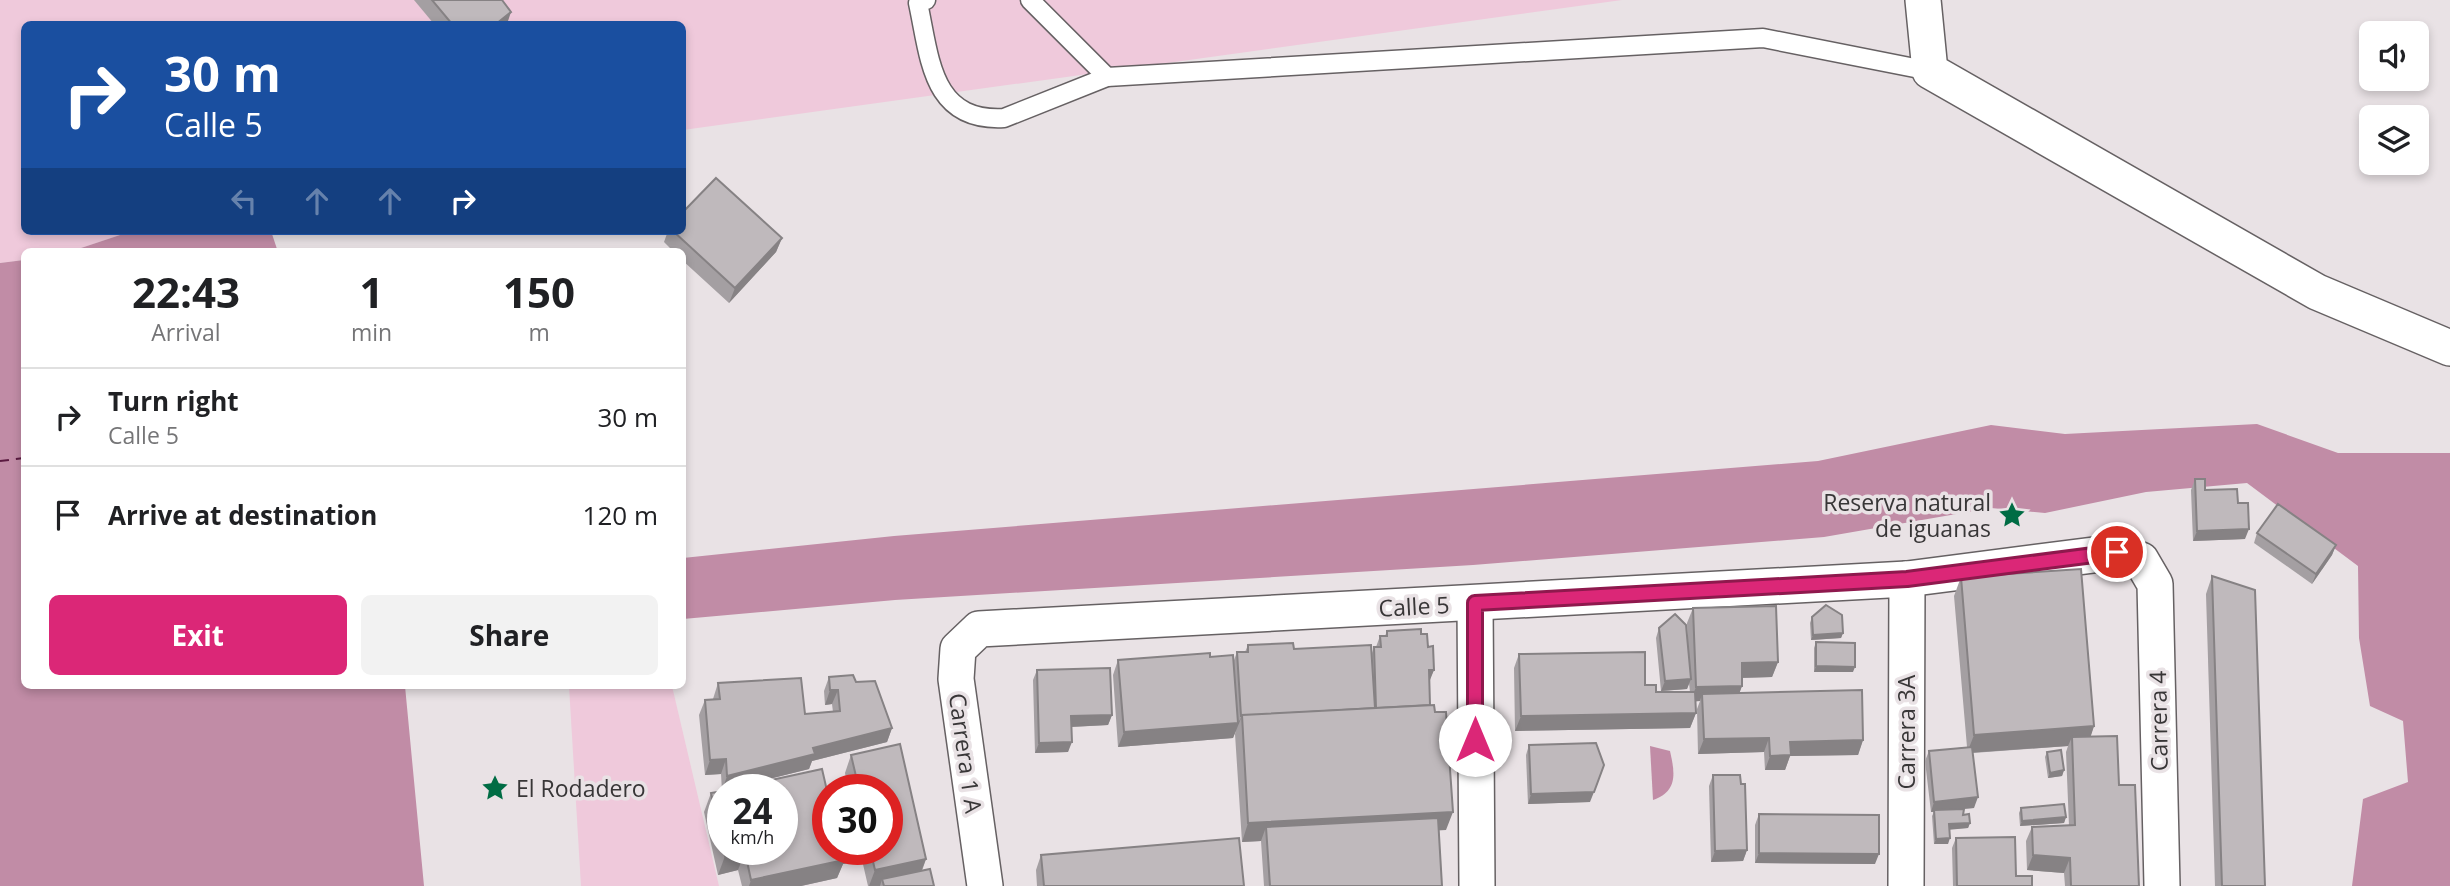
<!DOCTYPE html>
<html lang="en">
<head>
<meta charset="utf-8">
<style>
  body { margin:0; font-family:"Open Sans",sans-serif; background:#f2f2f2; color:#202124; height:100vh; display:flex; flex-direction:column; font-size:26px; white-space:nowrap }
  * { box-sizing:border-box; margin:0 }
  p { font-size:23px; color:#757577 }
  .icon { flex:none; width:38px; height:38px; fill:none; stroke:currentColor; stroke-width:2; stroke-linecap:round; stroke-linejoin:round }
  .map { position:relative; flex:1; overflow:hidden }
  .drawer { position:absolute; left:21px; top:248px; width:665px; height:441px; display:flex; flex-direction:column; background:#fff; border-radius:10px; box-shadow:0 4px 10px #0003 }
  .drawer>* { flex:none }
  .top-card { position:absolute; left:21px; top:21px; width:665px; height:214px; border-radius:10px; box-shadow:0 4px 10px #0003; background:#1a4fa0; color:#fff; overflow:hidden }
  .controls { position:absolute; left:2359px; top:21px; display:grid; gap:14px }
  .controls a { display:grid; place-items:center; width:70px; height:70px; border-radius:10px; background:#fff; box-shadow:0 4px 10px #0003; font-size:35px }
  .speed { position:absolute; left:707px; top:774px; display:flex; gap:14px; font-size:35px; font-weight:700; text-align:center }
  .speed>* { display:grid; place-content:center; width:91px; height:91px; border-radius:50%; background:#fff; box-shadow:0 4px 10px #0003; line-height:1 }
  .speed small { font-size:18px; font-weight:400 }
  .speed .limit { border:10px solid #d22; background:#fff; color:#111 }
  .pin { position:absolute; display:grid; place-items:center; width:60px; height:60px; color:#fff; margin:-30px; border:4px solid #fff; border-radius:50%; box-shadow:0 2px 7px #0007 }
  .me { position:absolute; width:77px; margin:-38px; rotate:0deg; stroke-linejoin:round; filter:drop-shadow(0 0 5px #0008) }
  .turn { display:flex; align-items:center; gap:24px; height:147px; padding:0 28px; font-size:32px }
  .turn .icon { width:91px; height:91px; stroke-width:2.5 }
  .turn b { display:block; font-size:49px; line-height:60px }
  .lanes { display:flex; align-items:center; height:66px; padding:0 28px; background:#0003; justify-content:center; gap:35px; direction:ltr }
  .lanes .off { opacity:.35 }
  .eta { display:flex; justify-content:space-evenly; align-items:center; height:119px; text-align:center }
  .eta b { font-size:42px; font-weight:700; line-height:49px }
  .action { display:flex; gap:14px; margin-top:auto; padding:14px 28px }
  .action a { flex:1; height:80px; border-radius:10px; background:#db2777; color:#fff; font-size:28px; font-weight:700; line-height:80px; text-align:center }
  .action a+a { background:#f2f2f2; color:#202124 }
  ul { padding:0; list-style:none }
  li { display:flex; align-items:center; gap:21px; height:98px; padding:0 28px; border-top:2px solid #e0e0e0 }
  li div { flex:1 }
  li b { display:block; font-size:26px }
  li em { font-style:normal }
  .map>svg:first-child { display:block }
  .green { fill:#efc9db }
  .water { fill:#c18ca6 }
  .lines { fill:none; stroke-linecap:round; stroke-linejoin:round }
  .ferry { stroke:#5a1a40; stroke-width:2; stroke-dasharray:9 7; stroke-linecap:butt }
  .service-casing { stroke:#666163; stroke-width:21 }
  .minor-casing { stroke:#666163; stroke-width:38 }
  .service { stroke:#fff; stroke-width:18 }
  .minor { stroke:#fff; stroke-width:35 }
  .wall { fill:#a49fa2 }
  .shaded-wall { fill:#868284 }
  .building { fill:#bfb9bc; stroke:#868284; stroke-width:2 }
  .route-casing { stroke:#8e194d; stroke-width:18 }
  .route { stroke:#db2777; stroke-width:12 }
  .labels { text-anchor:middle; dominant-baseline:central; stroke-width:7; stroke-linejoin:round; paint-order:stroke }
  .poi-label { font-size:23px; fill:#383637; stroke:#e9e2e5; text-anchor:end }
  .street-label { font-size:23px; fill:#383637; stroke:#e9e2e5 }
</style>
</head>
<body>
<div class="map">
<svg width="2450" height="886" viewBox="0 0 2450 886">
  <rect width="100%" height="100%" fill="#e9e2e5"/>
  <g class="green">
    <polygon points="0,0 1622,0 683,130 682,24 24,24 24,231 132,231 69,252 24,252 24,260 0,263"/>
    <polygon points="569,686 672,686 719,886 581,886"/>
  </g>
  <g class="water">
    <polygon points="132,231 271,231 278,252 69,252"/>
    <polygon points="24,260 24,686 405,686 424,886 0,886 0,263"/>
    <polygon points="2257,424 2338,453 2450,453 2450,886 2352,886 2363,799 2408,782 2403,721 2370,706 2359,638 2358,566 2247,483 2146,492 2045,513 1991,508 1824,537 1473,565 895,600 683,619 683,558 894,536 1818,461 1991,425 2065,434"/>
    <path d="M 1650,746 L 1670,751 C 1675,773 1678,791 1653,800 Z"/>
  </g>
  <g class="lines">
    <polyline class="ferry" points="0,461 24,458"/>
    <defs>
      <g id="service">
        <path d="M 926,0 L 918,3 C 930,58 931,122 1004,118 L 1107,77 L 1763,38 L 1930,71"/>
        <polyline points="1030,0 1107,77"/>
      </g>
      <g id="minor">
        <polyline points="1923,0 1930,71 2317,292 2450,348"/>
        <polyline points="1475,603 1477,886"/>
        <polyline points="985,886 956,679 958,649 979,629 1907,579 2117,552 2141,560 2155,584 2162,886"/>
        <polyline points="1906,886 1907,579"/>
      </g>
    </defs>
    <use href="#service" class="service-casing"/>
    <use href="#minor" class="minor-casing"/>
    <use href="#service" class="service"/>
    <use href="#minor" class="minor"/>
  </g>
  <g class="wall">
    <polygon points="414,0 502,0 507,24 434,24"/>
    <polygon points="668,231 682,231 782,238 776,252 729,303 682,260 682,252 674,252 664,242"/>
    <polygon points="2195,479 2205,490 2238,503 2245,539 2193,541 2191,490"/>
    <polygon points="2257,533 2336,545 2332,555 2312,584 2254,543"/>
    <polygon points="2212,576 2265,886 2215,886 2206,594"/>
    <polygon points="1961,577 2094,726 2090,737 2119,785 2139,886 2065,886 2064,873 2027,870 2026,841 2032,827 2069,826 2066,752 2068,746 1973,753 1974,808 1958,809 1970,823 1968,828 1949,829 1948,844 1934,844 1932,816 1934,812 1931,812 1925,761 1929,751 1967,747 1954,596"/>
    <polygon points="1693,608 1778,662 1772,677 1742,678 1742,686 1739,693 1863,740 1858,755 1790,756 1785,770 1765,770 1764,752 1698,754 1697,709 1700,701 1695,701 1696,713 1690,728 1515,731 1514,668 1519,654 1645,685 1656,692 1690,692 1689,683 1687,689 1661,691 1656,638 1659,628 1688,651 1687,623"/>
    <polygon points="1812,617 1843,633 1841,638 1811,640 1810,623"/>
    <polygon points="1387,631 1421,634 1428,647 1434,670 1429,680 1430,705 1446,830 1439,830 1442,886 1264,886 1261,841 1242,842 1235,734 1236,730 1233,738 1118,747 1113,675 1118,660 1233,663 1237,652 1245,652 1248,645 1294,649 1372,653 1374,647 1376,647 1380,636 1385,636"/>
    <polygon points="1816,642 1853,672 1814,672 1814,648"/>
    <polygon points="1037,670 1112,715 1108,725 1072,727 1068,752 1035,753 1033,680"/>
    <polygon points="853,675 856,682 875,681 892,728 887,742 812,761 809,769 729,789 723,789 723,849 782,849 782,789 730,789 822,769 828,795 828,849 887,849 887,789 848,789 845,773 851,755 900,744 926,859 922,871 930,869 934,886 868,886 862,860 843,864 837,878 801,886 742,886 738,870 718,875 704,812 711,793 722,791 721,774 705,775 699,715 705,700 713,699 718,683 801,678 805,714 833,712 832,704 825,705 824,691 829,677"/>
    <polygon points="1529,745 1590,802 1528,804 1526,755"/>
    <polygon points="2047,752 2064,770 2062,776 2048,778 2045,757"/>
    <polygon points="1713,775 1747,850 1743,861 1711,862 1709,786"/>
    <polygon points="2021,808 2066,817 2064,823 2020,826 2019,813"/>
    <polygon points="1759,814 1875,864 1755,863 1755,825"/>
    <polygon points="1956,838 2016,876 2032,886 1953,886 1952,848"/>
    <polygon points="1041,855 1244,886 1037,886 1036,870"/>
  </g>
  <g class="shaded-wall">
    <polygon points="511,12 507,24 496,24"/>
    <polygon points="782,238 776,252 729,303 735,288"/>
    <polygon points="2249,529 2245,539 2193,541 2197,531"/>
    <polygon points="2336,545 2332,555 2312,584 2316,574"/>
    <polygon points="1843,633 1841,638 1811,640 1813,635"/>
    <polygon points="1778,662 1772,677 1736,678 1742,663"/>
    <polygon points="1816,666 1855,667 1853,672 1814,672"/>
    <polygon points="1429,670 1434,670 1430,680 1425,681"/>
    <polygon points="1691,679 1687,689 1661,691 1665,681"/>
    <polygon points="1742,686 1737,700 1702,694 1700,701 1690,702 1696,687"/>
    <polygon points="830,690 838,690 832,704 825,705"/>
    <polygon points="1696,713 1690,728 1515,731 1521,716"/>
    <polygon points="1112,715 1108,725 1068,727 1071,716"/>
    <polygon points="1242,716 1233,738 1118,747 1124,732 1238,723"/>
    <polygon points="2094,726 2088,745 2072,737 2068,746 1967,753 1974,735"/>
    <polygon points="892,728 887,742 812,761 809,769 729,789 723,789 722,791 727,776 813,748"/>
    <polygon points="1769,738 1764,752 1698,754 1704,739"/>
    <polygon points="1863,740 1858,755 1790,756 1785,770 1765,770 1770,756 1790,742"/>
    <polygon points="1072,742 1068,752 1035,753 1039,743"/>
    <polygon points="726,759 721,774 705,775 710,760"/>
    <polygon points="2064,770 2062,776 2048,778 2050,773"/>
    <polygon points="1594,792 1590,802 1528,804 1531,794"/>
    <polygon points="1978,797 1974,808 1931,812 1934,802"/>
    <polygon points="1453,812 1446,830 1267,840 1266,827 1261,841 1242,842 1248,823"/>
    <polygon points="2066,817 2064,823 2020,826 2022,821"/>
    <polygon points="1970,823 1968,828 1947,830 1949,824"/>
    <polygon points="1950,838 1948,844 1934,844 1936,839"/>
    <polygon points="841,849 866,849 862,860 843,864 837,878 801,886 749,886 751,880"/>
    <polygon points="1747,850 1743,861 1711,862 1715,851"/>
    <polygon points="745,852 738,870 718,875 725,856"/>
    <polygon points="1759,853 1879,854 1875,864 1755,863"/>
    <polygon points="2033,855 2070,858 2064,873 2027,870"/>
    <polygon points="926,859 919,877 882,879 880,886 869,886 875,870"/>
  </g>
  <g class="building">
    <polygon points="432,0 502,0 511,12 496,24 452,24"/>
    <polygon points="716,178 782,238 735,288 673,231 682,231 682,213"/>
    <polygon points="2195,479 2205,479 2205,490 2237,489 2238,503 2248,503 2249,529 2197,531"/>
    <polygon points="2278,504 2336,545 2316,574 2257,533"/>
    <polygon points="2081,569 2094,726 1974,735 1961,577"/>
    <polygon points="2212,576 2255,590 2265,886 2222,886"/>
    <polygon points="1826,605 1842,615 1843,633 1813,635 1812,617"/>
    <polygon points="1776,606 1778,662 1742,663 1742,686 1696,687 1693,608"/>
    <polygon points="1675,614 1686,625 1691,679 1665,681 1659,628"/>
    <polygon points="1421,629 1421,634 1427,634 1428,647 1433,646 1434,670 1429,670 1430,705 1376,708 1374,647 1381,647 1380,636 1387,636 1387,631"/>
    <polygon points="1816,642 1855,643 1855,667 1816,666"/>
    <polygon points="1293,643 1294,649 1371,645 1375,708 1241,716 1237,652 1248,652 1248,645"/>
    <polygon points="1645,652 1645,685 1656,685 1656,692 1695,692 1696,713 1521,716 1519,654"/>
    <polygon points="1210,653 1210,657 1233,655 1238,723 1124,732 1118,660"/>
    <polygon points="1110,668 1112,715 1071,716 1072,742 1039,743 1037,670"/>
    <polygon points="853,675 856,682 875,681 892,728 813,748 815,754 727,776 726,759 710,760 705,700 720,699 718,683 801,678 805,714 840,711 838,690 830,690 829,677"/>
    <polygon points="1862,690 1863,740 1790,742 1791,755 1770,756 1769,738 1704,739 1702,694"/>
    <polygon points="1434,705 1435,712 1446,712 1453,812 1248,823 1242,715"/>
    <polygon points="2117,736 2119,785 2135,785 2139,886 2071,886 2070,858 2033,855 2032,827 2075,825 2072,737"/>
    <polygon points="1596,743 1604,765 1594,792 1531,794 1529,745"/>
    <polygon points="900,744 926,859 875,870 870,849 887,849 887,789 859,789 851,755"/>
    <polygon points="1972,747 1978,797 1934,802 1929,751"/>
    <polygon points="2061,750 2064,770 2050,773 2047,752"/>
    <polygon points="822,769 828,795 828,849 842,849 844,860 751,880 745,852 725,856 723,849 782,849 782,789 730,789"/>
    <polygon points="1713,775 1740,775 1741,784 1745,784 1747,850 1715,851"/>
    <polygon points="723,791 723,846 711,793"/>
    <polygon points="2064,804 2066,817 2022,821 2021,808"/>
    <polygon points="1964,809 1963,815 1969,814 1970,823 1949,824 1950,838 1936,839 1934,810"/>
    <polygon points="1759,814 1879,815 1879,854 1759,853"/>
    <polygon points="1438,818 1442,886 1270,886 1266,827"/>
    <polygon points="2015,837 2016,876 2032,876 2032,886 1957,886 1956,838"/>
    <polygon points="1239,838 1244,886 1044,886 1041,855"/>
    <polygon points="930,869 934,886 884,886 882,879"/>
  </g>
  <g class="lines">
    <defs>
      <polyline id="route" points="1475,740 1475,603 1907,579 2117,552"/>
    </defs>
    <use href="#route" class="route-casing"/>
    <use href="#route" class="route"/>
  </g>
  <defs>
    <symbol id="sight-bare" viewBox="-9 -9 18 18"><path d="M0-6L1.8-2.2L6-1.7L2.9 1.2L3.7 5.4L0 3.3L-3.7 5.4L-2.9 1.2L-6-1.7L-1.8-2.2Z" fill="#006c44" stroke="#e9e2e5" stroke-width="2.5" paint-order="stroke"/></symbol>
  </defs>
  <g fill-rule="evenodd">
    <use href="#sight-bare" x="1993" y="496" width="38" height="38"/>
    <use href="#sight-bare" x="476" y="769" width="38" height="38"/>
  </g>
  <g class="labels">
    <g class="poi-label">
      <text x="1991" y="502">Reserva natural<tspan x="1991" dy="26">de iguanas</tspan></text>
      <text x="516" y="788" text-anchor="start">El Rodadero</text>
    </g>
    <g class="street-label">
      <text transform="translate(1414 606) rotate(-3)">Calle 5</text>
      <text transform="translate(2158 721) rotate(-91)">Carrera 4</text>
      <text transform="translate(1906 732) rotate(-90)">Carrera 3A</text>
      <text transform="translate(966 753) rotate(82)">Carrera 1 A</text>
    </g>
  </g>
</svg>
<div class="controls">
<a><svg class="icon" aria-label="sound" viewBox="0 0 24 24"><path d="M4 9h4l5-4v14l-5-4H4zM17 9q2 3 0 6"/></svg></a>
<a><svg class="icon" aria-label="layers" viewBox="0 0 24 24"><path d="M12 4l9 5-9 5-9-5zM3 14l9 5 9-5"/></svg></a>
</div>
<div class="speed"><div>24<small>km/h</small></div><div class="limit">30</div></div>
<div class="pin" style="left:2117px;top:552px;background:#d93025"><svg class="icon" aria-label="arrive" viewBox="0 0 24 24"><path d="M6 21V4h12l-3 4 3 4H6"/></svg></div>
<svg class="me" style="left:1475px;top:740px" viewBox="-20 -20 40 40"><circle r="19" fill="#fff"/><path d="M0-13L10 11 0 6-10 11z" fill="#db2777"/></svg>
<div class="top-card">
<div class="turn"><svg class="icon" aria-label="right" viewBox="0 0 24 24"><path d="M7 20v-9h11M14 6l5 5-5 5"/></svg><div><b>30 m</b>Calle 5</div></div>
<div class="lanes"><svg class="icon off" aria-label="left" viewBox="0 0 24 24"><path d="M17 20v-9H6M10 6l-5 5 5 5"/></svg><svg class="icon off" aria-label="ahead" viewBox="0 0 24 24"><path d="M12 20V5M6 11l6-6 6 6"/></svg><svg class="icon off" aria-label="ahead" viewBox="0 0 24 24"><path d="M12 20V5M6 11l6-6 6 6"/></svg><svg class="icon" aria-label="right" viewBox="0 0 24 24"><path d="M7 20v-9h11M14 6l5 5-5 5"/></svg></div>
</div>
<section class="drawer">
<div class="eta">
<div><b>22:43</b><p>Arrival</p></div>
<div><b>1</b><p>min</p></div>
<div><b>150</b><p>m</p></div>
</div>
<ul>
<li><svg class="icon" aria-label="right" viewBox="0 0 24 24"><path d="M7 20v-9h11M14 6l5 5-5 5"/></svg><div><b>Turn right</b><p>Calle 5</p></div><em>30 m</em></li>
<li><svg class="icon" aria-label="arrive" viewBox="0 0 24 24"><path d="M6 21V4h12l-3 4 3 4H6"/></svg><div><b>Arrive at destination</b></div><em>120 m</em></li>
</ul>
<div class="action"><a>Exit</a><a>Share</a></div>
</section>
</div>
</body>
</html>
